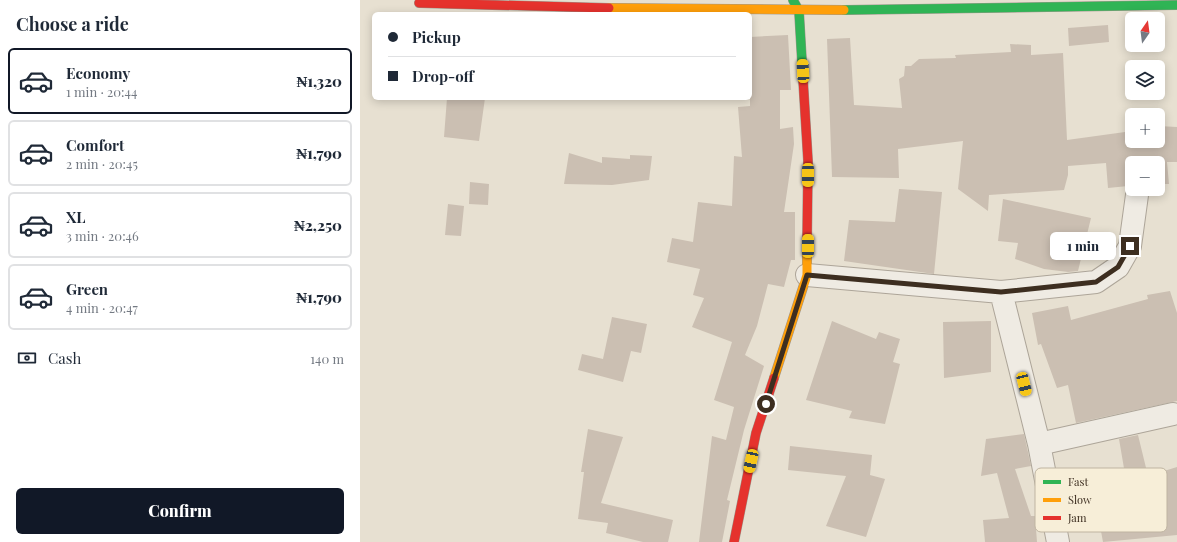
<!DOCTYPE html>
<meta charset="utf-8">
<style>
:root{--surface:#fff;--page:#f6f6f7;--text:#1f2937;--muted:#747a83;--line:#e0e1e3;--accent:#111827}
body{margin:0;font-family:"Playfair Display",serif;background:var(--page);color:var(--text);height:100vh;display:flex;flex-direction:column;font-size:15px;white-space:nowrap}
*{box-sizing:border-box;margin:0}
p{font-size:13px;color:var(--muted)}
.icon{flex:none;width:22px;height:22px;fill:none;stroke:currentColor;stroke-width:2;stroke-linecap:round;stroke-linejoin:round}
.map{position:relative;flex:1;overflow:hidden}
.panel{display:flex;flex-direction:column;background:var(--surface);width:360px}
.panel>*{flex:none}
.banner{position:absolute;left:12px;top:12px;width:380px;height:88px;border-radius:6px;box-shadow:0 2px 10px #0003;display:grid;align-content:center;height:88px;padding:0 16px;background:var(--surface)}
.needle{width:26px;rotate:14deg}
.fabs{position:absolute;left:765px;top:12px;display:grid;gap:8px}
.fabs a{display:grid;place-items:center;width:40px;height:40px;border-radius:6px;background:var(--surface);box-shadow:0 2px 10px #0003;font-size:20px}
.end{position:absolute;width:18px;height:18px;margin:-9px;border:5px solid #3d2e20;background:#fff;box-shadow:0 0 0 2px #fff}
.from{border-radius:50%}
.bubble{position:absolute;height:28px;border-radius:6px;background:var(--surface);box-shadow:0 2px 10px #0003;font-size:13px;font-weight:800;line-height:28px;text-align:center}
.car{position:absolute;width:12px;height:24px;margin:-12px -6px;border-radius:5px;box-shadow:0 0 3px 1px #0007;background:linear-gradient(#f5c518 24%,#345 0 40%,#f5c518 0 76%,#345 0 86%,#f5c518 0)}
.banner b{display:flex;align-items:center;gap:14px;height:38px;font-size:15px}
.banner b+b{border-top:1px solid var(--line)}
.banner i{width:10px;height:10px;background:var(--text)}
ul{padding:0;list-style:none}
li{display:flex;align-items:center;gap:12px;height:66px;margin:0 8px 6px;padding:0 8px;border:2px solid var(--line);border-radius:6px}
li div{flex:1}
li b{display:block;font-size:15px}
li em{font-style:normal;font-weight:800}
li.current{border-color:var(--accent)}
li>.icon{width:36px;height:36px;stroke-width:1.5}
h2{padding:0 16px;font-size:18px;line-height:48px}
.pay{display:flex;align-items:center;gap:10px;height:44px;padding:0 16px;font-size:15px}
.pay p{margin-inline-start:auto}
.cta{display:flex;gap:8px;margin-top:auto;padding:8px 16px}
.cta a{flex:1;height:46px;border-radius:6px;background:var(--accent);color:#fff;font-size:16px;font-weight:800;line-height:46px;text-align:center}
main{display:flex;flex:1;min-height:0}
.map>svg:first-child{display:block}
</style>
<main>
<section class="panel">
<h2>Choose a ride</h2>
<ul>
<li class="current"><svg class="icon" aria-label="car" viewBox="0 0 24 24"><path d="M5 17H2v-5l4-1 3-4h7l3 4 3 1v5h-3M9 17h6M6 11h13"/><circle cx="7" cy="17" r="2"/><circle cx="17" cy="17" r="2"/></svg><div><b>Economy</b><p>1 min · 20:44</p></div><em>₦1,320</em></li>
<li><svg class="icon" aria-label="car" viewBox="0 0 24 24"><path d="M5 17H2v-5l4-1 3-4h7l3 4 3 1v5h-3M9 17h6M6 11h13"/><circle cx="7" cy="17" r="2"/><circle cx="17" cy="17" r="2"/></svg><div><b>Comfort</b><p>2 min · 20:45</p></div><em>₦1,790</em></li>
<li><svg class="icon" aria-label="car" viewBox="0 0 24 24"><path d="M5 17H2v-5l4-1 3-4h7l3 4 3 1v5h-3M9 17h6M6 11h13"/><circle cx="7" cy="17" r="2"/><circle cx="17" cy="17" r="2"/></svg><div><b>XL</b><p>3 min · 20:46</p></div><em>₦2,250</em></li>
<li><svg class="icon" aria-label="car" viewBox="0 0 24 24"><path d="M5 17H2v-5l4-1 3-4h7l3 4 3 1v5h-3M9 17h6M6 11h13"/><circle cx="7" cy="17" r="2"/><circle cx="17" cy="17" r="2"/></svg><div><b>Green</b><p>4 min · 20:47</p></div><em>₦1,790</em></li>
</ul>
<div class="pay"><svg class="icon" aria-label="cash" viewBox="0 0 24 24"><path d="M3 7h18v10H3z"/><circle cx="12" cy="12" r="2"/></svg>Cash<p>140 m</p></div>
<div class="cta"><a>Confirm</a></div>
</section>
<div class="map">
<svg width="817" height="542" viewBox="0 0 817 542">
<rect width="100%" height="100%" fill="#e7e0d1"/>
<path fill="#cbbfb2" d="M748,25L749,42L709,46L708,28Z
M428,35L431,90H420V129L433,127L434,144L424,212H435V260H431L424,287L408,284L397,326L385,355L404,366L384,430L367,500L370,501L362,542H339L352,436L366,440L374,407L354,400L372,342L332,327L344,298L333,295L340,269L307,262L312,238L333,242L338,202L372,206L374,156L382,157L378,107L390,106V37Z
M490,38L494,105L542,108L539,79L544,76L545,66H551L559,59L596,58L595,55L651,52L650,44L671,45V55L703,53L707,140L765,132V141H798V126L817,127V162H807L809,184H798V163H772V184L768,186L748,188L746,163L708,166V175L704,190L629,195L628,211L598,189L603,141L538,149L539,178L472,177L467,39Z
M87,98H125L119,141L84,137Z
M209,153L242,163V157L270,159V155L292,156L289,180L252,185L204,184Z
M110,182L129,184L128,205L109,204Z
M539,189L582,192L574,274L484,261L489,220L535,222Z
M643,199L731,218L718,271L708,272L684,269L655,259L658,243L638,241Z
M88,204L104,206L101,236L85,235Z
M810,291L817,313V401L716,423L708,385L697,388L681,344L678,345L672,313L708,306L711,320L788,299L787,295Z
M252,317L287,324L281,353L271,351L263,382L218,370L222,354L243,359Z
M472,321L516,339L519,332L540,339L533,362L540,364L525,424L489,418L492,411L446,400Z
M631,321V372L584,378L583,322Z
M228,429L263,437L241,503L313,520L308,542H283L246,533L248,523L218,519L224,472H221Z
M664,434L671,466L655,469L671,516H675L677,542H625L623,520L649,518L637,473L621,476L626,439Z
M778,435L788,476L817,467V535L743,542L733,488L766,480L759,439Z
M430,446L512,455L510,475L525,479L506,537L466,526L486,476L428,470Z"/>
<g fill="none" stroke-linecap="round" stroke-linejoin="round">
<g stroke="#ada599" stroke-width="24">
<path id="street" d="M447,275L641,292L736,282L758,267L770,246L777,195
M641,292L679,444L698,542
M679,444L813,414"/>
</g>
<g stroke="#9c958a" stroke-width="10">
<path id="fast" d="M433,0L439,11L443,79
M484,10L817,5"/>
</g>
<g stroke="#9c958a" stroke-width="10">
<path id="slow" d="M249,8L484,10
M414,378L447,275V246"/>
</g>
<g stroke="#9c958a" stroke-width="10">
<path id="jam" d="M59,3L249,8
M443,79L448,161L447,246
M374,542L396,433L414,378"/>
</g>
<use href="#street" stroke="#efebe3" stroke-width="22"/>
<use href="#fast" stroke="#30b455" stroke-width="9"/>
<use href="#slow" stroke="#ff9f0a" stroke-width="9"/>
<use href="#jam" stroke="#e5322d" stroke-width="9"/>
</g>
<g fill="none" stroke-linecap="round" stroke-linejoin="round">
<path stroke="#3d2e20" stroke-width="5" d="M406,404L447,275L641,292L736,282L758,267L770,246"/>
</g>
<rect x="675" y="468" width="132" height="64" rx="6" fill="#f7eed8" stroke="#bfb4a1" stroke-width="1"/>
<rect x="683" y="480" width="18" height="4" fill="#30b455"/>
<rect x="683" y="498" width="18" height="4" fill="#ff9f0a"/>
<rect x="683" y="516" width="18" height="4" fill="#e5322d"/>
<g font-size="11" fill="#3d2e20">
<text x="708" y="486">Fast</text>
<text x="708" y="504">Slow</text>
<text x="708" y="522">Jam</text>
</g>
</svg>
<div class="fabs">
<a><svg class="needle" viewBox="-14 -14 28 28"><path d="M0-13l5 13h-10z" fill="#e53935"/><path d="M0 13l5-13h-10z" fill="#747a83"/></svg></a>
<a><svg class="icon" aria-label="layers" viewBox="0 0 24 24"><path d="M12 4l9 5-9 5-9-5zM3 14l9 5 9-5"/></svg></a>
<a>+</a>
<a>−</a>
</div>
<i class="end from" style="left:406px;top:404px"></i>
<i class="end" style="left:770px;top:246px"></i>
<div class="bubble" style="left:690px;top:232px;width:66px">1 min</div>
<i class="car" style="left:443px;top:71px;rotate:357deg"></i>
<i class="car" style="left:448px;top:175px;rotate:180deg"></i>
<i class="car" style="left:448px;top:246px;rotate:0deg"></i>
<i class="car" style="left:664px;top:384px;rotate:166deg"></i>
<i class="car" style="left:391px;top:461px;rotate:192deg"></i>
<div class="banner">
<b><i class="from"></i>Pickup</b>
<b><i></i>Drop-off</b>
</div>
</div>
</main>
